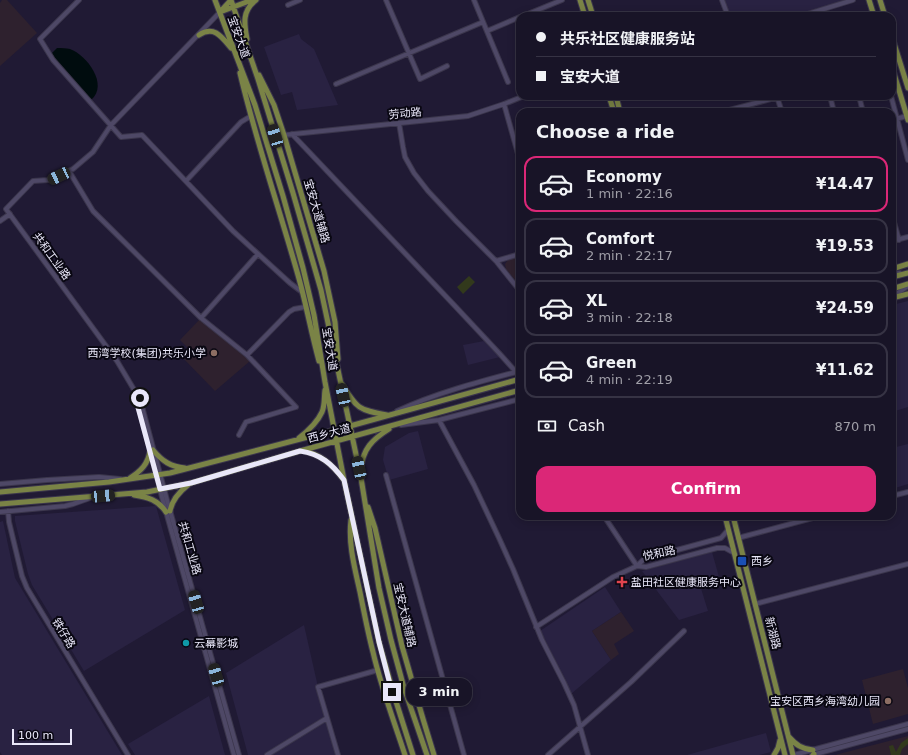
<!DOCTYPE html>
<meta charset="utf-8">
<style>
:root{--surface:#181427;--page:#252133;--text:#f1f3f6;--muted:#9f9ea7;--line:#363344;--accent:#db2777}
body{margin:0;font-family:"DejaVu Sans","Noto Sans SC",sans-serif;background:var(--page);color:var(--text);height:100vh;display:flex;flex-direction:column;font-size:15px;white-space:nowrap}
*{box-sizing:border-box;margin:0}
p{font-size:13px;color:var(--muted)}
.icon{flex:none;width:22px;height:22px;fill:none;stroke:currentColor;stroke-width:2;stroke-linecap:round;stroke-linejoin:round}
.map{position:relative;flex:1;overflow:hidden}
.drawer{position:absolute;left:516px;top:108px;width:380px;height:412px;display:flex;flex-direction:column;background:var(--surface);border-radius:12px;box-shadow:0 2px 10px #0003,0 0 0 1px var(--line)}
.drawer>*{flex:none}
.hud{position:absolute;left:516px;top:12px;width:380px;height:88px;border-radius:12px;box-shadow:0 2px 10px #0003,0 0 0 1px var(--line);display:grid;align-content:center;height:88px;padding:0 20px;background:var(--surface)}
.scale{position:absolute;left:12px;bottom:10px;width:60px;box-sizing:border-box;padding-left:4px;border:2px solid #e9e7f9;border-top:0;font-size:11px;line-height:14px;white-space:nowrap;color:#e9e7f9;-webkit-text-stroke:3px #090712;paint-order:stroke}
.end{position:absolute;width:18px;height:18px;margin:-9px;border:5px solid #e9e7f9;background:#111;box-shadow:0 0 0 2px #111}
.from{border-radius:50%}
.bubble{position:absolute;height:28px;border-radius:12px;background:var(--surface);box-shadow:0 2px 10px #0003,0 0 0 1px var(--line);font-size:13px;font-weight:600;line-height:28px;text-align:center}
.car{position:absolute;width:12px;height:24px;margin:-12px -6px;border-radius:5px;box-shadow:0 0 3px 1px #0007;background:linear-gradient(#222 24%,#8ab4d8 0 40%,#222 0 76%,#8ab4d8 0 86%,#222 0)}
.hud b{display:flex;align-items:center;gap:14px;height:38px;font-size:15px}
.hud b+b{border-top:1px solid var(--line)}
.hud i{width:10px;height:10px;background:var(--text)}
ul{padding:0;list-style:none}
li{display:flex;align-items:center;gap:12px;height:56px;margin:0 8px 6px;padding:0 12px;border:2px solid var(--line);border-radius:12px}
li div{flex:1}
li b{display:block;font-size:15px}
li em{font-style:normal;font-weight:600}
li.on{border-color:var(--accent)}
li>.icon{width:36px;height:36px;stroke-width:1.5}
h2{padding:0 20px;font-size:18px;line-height:48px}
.pay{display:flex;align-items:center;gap:10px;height:44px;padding:0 20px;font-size:15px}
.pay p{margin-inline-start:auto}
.button{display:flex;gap:8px;margin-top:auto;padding:8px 20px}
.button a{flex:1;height:46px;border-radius:12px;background:var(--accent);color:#fff;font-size:16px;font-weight:600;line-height:46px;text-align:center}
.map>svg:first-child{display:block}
</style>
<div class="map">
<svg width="908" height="755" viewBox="0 0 908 755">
<rect width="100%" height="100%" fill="#201a34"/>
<path fill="#292242" d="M722,0H853L801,16H728Z
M299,34L301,39L314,49L338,105L297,110L292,92L281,95L264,47Z
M908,301V407L892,412V305Z
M484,341L500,357L468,365L463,345Z
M418,431L428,469L389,480L383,460L385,447L409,433Z
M908,444V484L892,489V448Z
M156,506L185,610L84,671L32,585L28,574L15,521V516Z
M3,521L15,578L122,755H2L0,752V522Z
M712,552L719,577L699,582L708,611L679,620L642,571Z
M605,587L621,612L592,631L611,660L571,694L566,682L540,631Z
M304,625L318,687L338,755H248L226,673Z
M209,696L225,755H135L128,744Z
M766,733L771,752L759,755H687Z"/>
<path fill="#2e212e" d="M2,0H7L37,33L0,66V3Z
M520,257V286L506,269L505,264L508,260Z
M200,319L250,361L215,391L182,357L190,350L180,340Z
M621,612L634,631L614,644L619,654L611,660L592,631Z
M903,669L908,688V714L873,724L862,680Z
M908,736V755H835Z"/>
<path fill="#32391c" d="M469,276L475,282L463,294L457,287Z
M908,738V744L902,749L900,755H891L889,746L893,745L896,752L901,743Z"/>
<path fill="#000c0e" d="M57,48C62,48 66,48 70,49C87,55 109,85 91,100L54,58L52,53Z"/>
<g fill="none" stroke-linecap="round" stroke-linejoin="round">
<g stroke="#3b364c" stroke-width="6">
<path id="minor" d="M79,0L40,39L53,60L121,137L142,135L233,231L290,283L302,292
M386,0L420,79L447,66
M474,0L508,82
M722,0L728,16
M288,5L300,0
M220,12L111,125L93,152L73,169L48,180L33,181L6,209L117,361L136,393L140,399L167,500L239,755
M523,16L562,0
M801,16L853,0
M487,31L520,17
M336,84L483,22
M776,96L777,97L782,112
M830,96L834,112
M859,96L863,112
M891,96L908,160
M504,104L520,161
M722,112L782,96
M892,120L907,116
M399,123L403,147L405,157L414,173L428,191L456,221L496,261L520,291
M292,134L455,306L499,353L516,372
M284,135L468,116L504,104L524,96
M69,171L93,211L201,318L247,355L296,407L246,422L239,435
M186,181L241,122L251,116
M892,215L899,240
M0,221L10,214
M892,241L908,237
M496,261L520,254
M892,274L900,273
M892,297L908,286
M201,318L258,254
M247,355L289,312L294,309L305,307
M136,394L137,400L163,501L234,755
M397,411C436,393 478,382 520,371
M439,420L474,485L499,538L513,569L542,640L564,683L574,705L588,755
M401,425L439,420L520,399
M386,475L464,755
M0,484L47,480L99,477L120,479
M892,496L908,492
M8,511L9,522L22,576L27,588L128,755
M0,512L65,506L73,504L90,498
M604,516L637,566
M738,538L820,516
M637,566L646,567L717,548H725L734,553
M755,604L908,564
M536,627L613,577L637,566L644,559L721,538L728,530
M267,755L327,718
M338,755L318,687L378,670
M548,755L631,682L684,631
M794,755L908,724
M812,755L908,729"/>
</g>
<g stroke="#3b364c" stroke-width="7">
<path id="major" d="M215,0L255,105L283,196L303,268L314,315L325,382L344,480L379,642L393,692L413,755
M231,0L258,79L293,193L321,290L361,478L379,588L391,640L404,688L427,755
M580,0L585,16
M588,0L593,16
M869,0L874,16
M880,0L885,16
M220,12L252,0
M220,12L231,0
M199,35C214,25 222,37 231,48
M892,37L908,88
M247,39C244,23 242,11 256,0
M892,67L908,120
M240,73C256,141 279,208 298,275C306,303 311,332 319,361
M259,75L274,105L284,135L324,271L335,322L338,359
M609,96L614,112
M616,96L620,112
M892,269L908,264
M892,277L908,273
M892,289L908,284
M892,298L908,294
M342,384C357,409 359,410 387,415
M299,438C308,431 317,423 322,412C325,405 324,397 325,390
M153,450C162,461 171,467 185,468
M303,451C321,454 333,465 343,479
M361,470C362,449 373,439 389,429
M130,478C141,471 148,464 150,451
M0,492L109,482L170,473L350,426L520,379
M134,495C148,497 158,500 166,512
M0,504L147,492L191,483L300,451L520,390
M368,507L375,528L402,646L423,719L434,755
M170,511C172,500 179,492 188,485
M725,516L785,755
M733,516L793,755
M351,520C348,544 355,569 360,592C364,612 368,633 373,652C381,687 394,721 405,755
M789,737C796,745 802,749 813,750
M774,755L778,748L780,740
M813,755L814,754"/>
</g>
<use href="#minor" stroke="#4e4866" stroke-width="4"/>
<use href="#major" stroke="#7a8346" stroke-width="5"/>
</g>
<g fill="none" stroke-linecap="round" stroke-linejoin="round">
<path stroke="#e9e7f9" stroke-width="5" d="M140,398L136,393V400L160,489L191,483L300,451C321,454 332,464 344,480L379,642L392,692"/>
</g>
<g fill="#8d6e63" stroke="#090712" stroke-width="1.5">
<circle cx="214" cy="353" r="4"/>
<circle cx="888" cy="701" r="4"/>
</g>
<rect fill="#1a4fb4" stroke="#090712" stroke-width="1.5" x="737" y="556" width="10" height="10" rx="2"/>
<path fill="#e0444e" stroke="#090712" stroke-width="1.5" d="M620 576h4v4h4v4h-4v4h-4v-4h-4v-4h4z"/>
<circle fill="#0f9aa8" stroke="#090712" stroke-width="1.5" cx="186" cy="643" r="4"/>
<g text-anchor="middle" stroke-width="4" stroke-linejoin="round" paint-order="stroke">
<g font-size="11" fill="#e9e7f9" stroke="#090712">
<text transform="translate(239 37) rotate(70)" y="4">宝安大道</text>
<text transform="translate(405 113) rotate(-6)" y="4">劳动路</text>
<text transform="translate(317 211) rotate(74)" y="4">宝安大道辅路</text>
<text transform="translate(52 256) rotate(54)" y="4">共和工业路</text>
<text transform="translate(330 349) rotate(81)" y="4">宝安大道</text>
<text transform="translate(329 433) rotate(-15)" y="4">西乡大道</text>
<text transform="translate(190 548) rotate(74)" y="4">共和工业路</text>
<text transform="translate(659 553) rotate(-12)" y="4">悦和路</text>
<text transform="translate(405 615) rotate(77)" y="4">宝安大道辅路</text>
<text transform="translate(64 633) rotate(59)" y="4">铁仔路</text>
<text transform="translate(773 633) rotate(76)" y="4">新湖路</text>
</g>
<g font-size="11" fill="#e9e7f9" stroke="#090712" text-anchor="start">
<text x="206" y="357" text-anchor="end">西湾学校(集团)共乐小学</text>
<text x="751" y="565">西乡</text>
<text x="631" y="586">盐田社区健康服务中心</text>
<text x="194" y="647">云幕影城</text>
<text x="880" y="705" text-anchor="end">宝安区西乡海湾幼儿园</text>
</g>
</g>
</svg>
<div class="scale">100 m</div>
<i class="end from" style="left:140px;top:398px"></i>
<i class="end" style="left:392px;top:692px"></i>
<div class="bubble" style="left:406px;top:678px;width:66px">3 min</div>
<i class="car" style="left:275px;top:136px;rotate:343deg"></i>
<i class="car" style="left:59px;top:176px;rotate:245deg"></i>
<i class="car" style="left:343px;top:395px;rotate:348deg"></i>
<i class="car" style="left:359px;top:468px;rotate:348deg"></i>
<i class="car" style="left:103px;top:496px;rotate:85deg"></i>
<i class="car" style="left:196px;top:602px;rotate:344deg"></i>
<i class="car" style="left:216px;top:675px;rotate:344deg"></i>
<div class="hud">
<b><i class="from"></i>共乐社区健康服务站</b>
<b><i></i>宝安大道</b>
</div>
<section class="drawer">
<h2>Choose a ride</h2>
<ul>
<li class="on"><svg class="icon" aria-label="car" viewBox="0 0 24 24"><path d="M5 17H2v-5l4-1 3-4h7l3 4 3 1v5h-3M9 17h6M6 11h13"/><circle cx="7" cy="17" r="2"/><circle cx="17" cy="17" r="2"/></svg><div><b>Economy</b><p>1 min · 22:16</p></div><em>¥14.47</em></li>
<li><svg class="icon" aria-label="car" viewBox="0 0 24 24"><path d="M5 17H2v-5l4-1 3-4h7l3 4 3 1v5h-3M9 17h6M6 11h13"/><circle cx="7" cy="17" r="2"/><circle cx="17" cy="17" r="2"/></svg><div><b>Comfort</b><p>2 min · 22:17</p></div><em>¥19.53</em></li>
<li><svg class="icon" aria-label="car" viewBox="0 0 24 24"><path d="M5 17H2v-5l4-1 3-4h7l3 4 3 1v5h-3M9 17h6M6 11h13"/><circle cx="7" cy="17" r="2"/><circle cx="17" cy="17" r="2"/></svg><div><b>XL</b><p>3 min · 22:18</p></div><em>¥24.59</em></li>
<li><svg class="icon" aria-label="car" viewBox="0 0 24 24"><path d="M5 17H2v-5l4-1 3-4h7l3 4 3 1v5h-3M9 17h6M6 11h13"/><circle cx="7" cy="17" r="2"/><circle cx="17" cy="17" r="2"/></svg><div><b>Green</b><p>4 min · 22:19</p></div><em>¥11.62</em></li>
</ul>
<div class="pay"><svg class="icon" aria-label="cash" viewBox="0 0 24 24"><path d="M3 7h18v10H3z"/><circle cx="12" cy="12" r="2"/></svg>Cash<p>870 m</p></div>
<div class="button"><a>Confirm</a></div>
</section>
</div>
